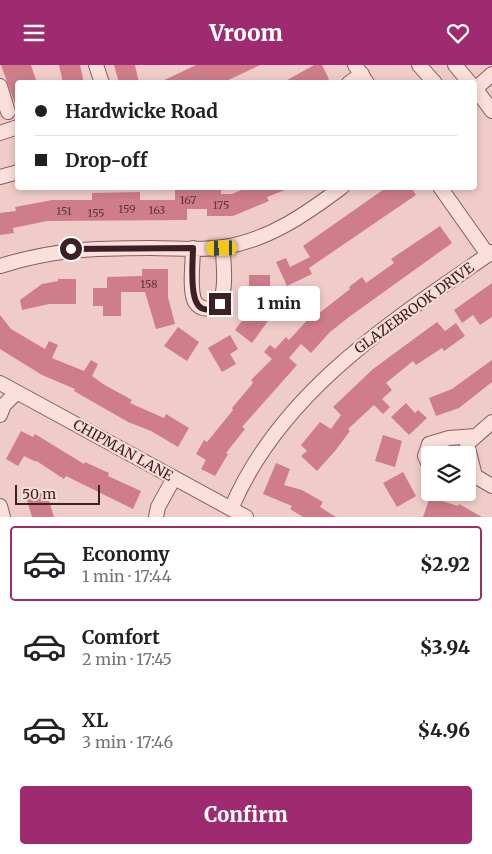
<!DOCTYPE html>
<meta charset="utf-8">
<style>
:root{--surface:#fff;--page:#f6f6f6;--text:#202124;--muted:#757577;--line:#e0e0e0;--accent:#9e2a6f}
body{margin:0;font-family:Merriweather,serif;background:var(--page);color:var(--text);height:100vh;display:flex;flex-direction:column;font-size:19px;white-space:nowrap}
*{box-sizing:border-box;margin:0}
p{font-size:16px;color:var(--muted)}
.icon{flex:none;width:28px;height:28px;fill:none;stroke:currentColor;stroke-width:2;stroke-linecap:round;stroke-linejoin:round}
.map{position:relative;height:452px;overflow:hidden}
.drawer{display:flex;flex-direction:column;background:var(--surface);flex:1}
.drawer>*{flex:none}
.hud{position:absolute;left:15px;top:15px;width:462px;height:110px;border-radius:5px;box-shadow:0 2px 8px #0003;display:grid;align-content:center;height:110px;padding:0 20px;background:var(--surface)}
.fabs{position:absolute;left:421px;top:381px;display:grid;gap:10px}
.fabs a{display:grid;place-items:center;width:55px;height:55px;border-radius:5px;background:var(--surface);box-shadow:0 2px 8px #0003;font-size:25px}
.scale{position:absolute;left:15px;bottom:12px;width:85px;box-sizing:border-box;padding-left:5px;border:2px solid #3d2023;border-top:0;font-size:14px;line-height:18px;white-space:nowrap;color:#3d2023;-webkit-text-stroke:4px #f7dcd8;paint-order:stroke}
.end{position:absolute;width:22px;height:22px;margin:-11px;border:6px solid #3d2023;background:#fff;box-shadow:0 0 0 2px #fff}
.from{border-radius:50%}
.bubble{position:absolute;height:35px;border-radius:5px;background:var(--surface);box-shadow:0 2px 8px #0003;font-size:16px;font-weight:800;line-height:35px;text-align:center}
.car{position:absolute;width:15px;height:30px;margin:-15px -8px;border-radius:6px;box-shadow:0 0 4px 1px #0007;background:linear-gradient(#f5c518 24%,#345 0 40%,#f5c518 0 76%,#345 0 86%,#f5c518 0)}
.hud b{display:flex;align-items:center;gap:18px;height:48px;font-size:19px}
.hud b+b{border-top:1px solid var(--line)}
.hud i{width:12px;height:12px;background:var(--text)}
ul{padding:9px 0 0;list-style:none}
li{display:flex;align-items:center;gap:15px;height:75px;margin:0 10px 8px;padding:0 10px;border:2px solid transparent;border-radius:5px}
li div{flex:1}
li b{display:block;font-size:19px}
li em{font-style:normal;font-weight:800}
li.on{border-color:var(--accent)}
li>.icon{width:45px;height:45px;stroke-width:1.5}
.action{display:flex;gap:10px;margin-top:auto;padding:10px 20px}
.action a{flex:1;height:58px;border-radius:5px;background:var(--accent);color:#fff;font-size:20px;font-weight:800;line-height:58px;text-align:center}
header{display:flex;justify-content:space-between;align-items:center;height:65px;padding:0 20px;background:var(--accent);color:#fff;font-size:22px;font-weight:800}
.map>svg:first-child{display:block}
</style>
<header><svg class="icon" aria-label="menu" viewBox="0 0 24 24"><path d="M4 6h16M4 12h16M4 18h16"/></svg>Vroom<svg class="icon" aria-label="heart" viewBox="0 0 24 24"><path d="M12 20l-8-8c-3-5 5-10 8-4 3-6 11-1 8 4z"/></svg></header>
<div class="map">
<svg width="492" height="452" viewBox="0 0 492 452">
<rect width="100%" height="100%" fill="#f0ccc8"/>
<path fill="#cf7d8a" d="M1,0H31L37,18H18V39H15Z
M59,0H80L84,18H63Z
M114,0H135L139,18H119Z
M196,0H260L222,18H158Z
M314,0H322L329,14L323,18H282Z
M248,122L290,123L267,132L269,136L233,151H207V144H187V155L47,156L13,163L14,168L0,170V148L16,146L15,142L52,135H92V128L140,127V135H175V125L221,123V129H232Z
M387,122H411L416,130L309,203L312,209L287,221L276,197L286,193L290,202L310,192L303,181Z
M440,161L452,178L349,252L330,267L311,288L301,279L289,293L297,300L242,362L245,364L226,388L228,389L215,411L201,404L206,395L196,389L204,375L207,377L233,345L232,343L253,318L251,315L272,294L264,287L270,280L275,284L286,272L289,275L311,251L313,253L350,224L349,222L362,212L366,218L394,198L391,194Z
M142,204H168V232L175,259L156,264L145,227H121V251H103V241H93V223H107V212L142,211Z
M249,210H270V237H249Z
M58,214H76V239H49L22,245L20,235L42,219L58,216Z
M492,218V252L480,260L473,250L462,258L454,245Z
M251,244L268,256L252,278L235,265Z
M0,250L11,264L45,284L49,276L58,280L52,293L84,306L91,295L98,299L92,311L103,319L132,335L130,338L164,353L166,349L189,363L178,382L151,366L128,357L74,326L75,324L42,310L0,284Z
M437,257L445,266L456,258L465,271L444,286L442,283L416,300L413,296L386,318L392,325L382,334L390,342L383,349L374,340L348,364L350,366L335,386L317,406L301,391L307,386L301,380L320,357L331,364L341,350L333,342L373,304Z
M178,262L199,277L187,296L164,281Z
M230,270L238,284L230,289L236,299L222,307L208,283Z
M492,295V317L459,343L436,351L429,333L452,324Z
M406,338L415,348L418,345L427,353L409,370L391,352Z
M21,366L33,372L35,369L84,399L85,397L109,408L108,411L141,426L133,444L66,411L64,414L35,395L36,397L24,391L18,401L6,394Z
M383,370L402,376L395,402L375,396Z
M276,398L290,404L284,420L302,425L323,437L320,442L336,452H303L290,444L292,441L263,429Z
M403,407L416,431L397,442L383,418Z
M46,426L54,452H32L26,432Z
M430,432L458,441L459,439L482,452H423Z"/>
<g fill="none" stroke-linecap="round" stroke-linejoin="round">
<g stroke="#8d5c5e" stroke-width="16">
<path id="minor" d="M96,0L102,18
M355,0L367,18
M419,0L435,18
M455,0L470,18
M349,18L362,9
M0,21L8,47
M475,23L492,46
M475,24L492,9
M0,68L18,62
M0,112L18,107
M440,122L488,190
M193,183C193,196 189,226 195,237C201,246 216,246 220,236C227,222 223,198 223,183
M0,201C55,184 94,183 151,183C175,183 201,186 224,182C269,175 306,149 342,122
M0,318L246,452
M0,350L4,340L16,328
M492,357L467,379L475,411L492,421
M430,402L425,391L429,379L449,373L476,371
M0,441L3,452
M231,444C280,327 392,256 492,187
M156,452L158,442L174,413"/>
</g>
<use href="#minor" stroke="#fadfdc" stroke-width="14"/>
</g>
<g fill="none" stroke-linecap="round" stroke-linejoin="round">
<path stroke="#3d2023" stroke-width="6" d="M71,184L193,183C193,201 185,263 220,239"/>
</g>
<g text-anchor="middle" stroke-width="4.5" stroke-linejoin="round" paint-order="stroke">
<g font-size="11" fill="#62373d">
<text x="188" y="139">167</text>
<text x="221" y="144">175</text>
<text x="127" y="148">159</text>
<text x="157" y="149">163</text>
<text x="64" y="150">151</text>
<text x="96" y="152">155</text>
<text x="149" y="223">158</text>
</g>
<g font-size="14" fill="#3d2023" stroke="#f7dcd8">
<text transform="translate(414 243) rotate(-36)" y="5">GLAZEBROOK DRIVE</text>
<text transform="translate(123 385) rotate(29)" y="5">CHIPMAN LANE</text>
</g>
</g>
</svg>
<div class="fabs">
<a><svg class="icon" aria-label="layers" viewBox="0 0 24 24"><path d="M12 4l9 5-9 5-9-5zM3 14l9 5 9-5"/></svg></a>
</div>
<div class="scale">50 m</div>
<i class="end from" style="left:71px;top:184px"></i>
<i class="end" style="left:220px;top:239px"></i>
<div class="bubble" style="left:238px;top:221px;width:82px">1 min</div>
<i class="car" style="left:222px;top:183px;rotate:269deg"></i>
<div class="hud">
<b><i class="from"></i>Hardwicke Road</b>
<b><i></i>Drop-off</b>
</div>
</div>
<section class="drawer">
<ul>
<li class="on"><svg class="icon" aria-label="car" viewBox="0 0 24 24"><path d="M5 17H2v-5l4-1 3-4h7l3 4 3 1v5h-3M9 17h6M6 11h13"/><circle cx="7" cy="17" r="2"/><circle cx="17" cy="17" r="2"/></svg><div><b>Economy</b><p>1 min · 17:44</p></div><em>$2.92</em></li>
<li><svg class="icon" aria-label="car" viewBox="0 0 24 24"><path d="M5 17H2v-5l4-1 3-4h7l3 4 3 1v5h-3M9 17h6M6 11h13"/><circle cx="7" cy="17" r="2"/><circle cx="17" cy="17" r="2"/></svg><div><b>Comfort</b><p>2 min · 17:45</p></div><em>$3.94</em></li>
<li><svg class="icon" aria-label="car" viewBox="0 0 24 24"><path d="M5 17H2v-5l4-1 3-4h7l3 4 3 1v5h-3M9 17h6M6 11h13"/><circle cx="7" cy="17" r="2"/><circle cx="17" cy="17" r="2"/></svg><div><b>XL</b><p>3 min · 17:46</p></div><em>$4.96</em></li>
</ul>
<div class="action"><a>Confirm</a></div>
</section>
